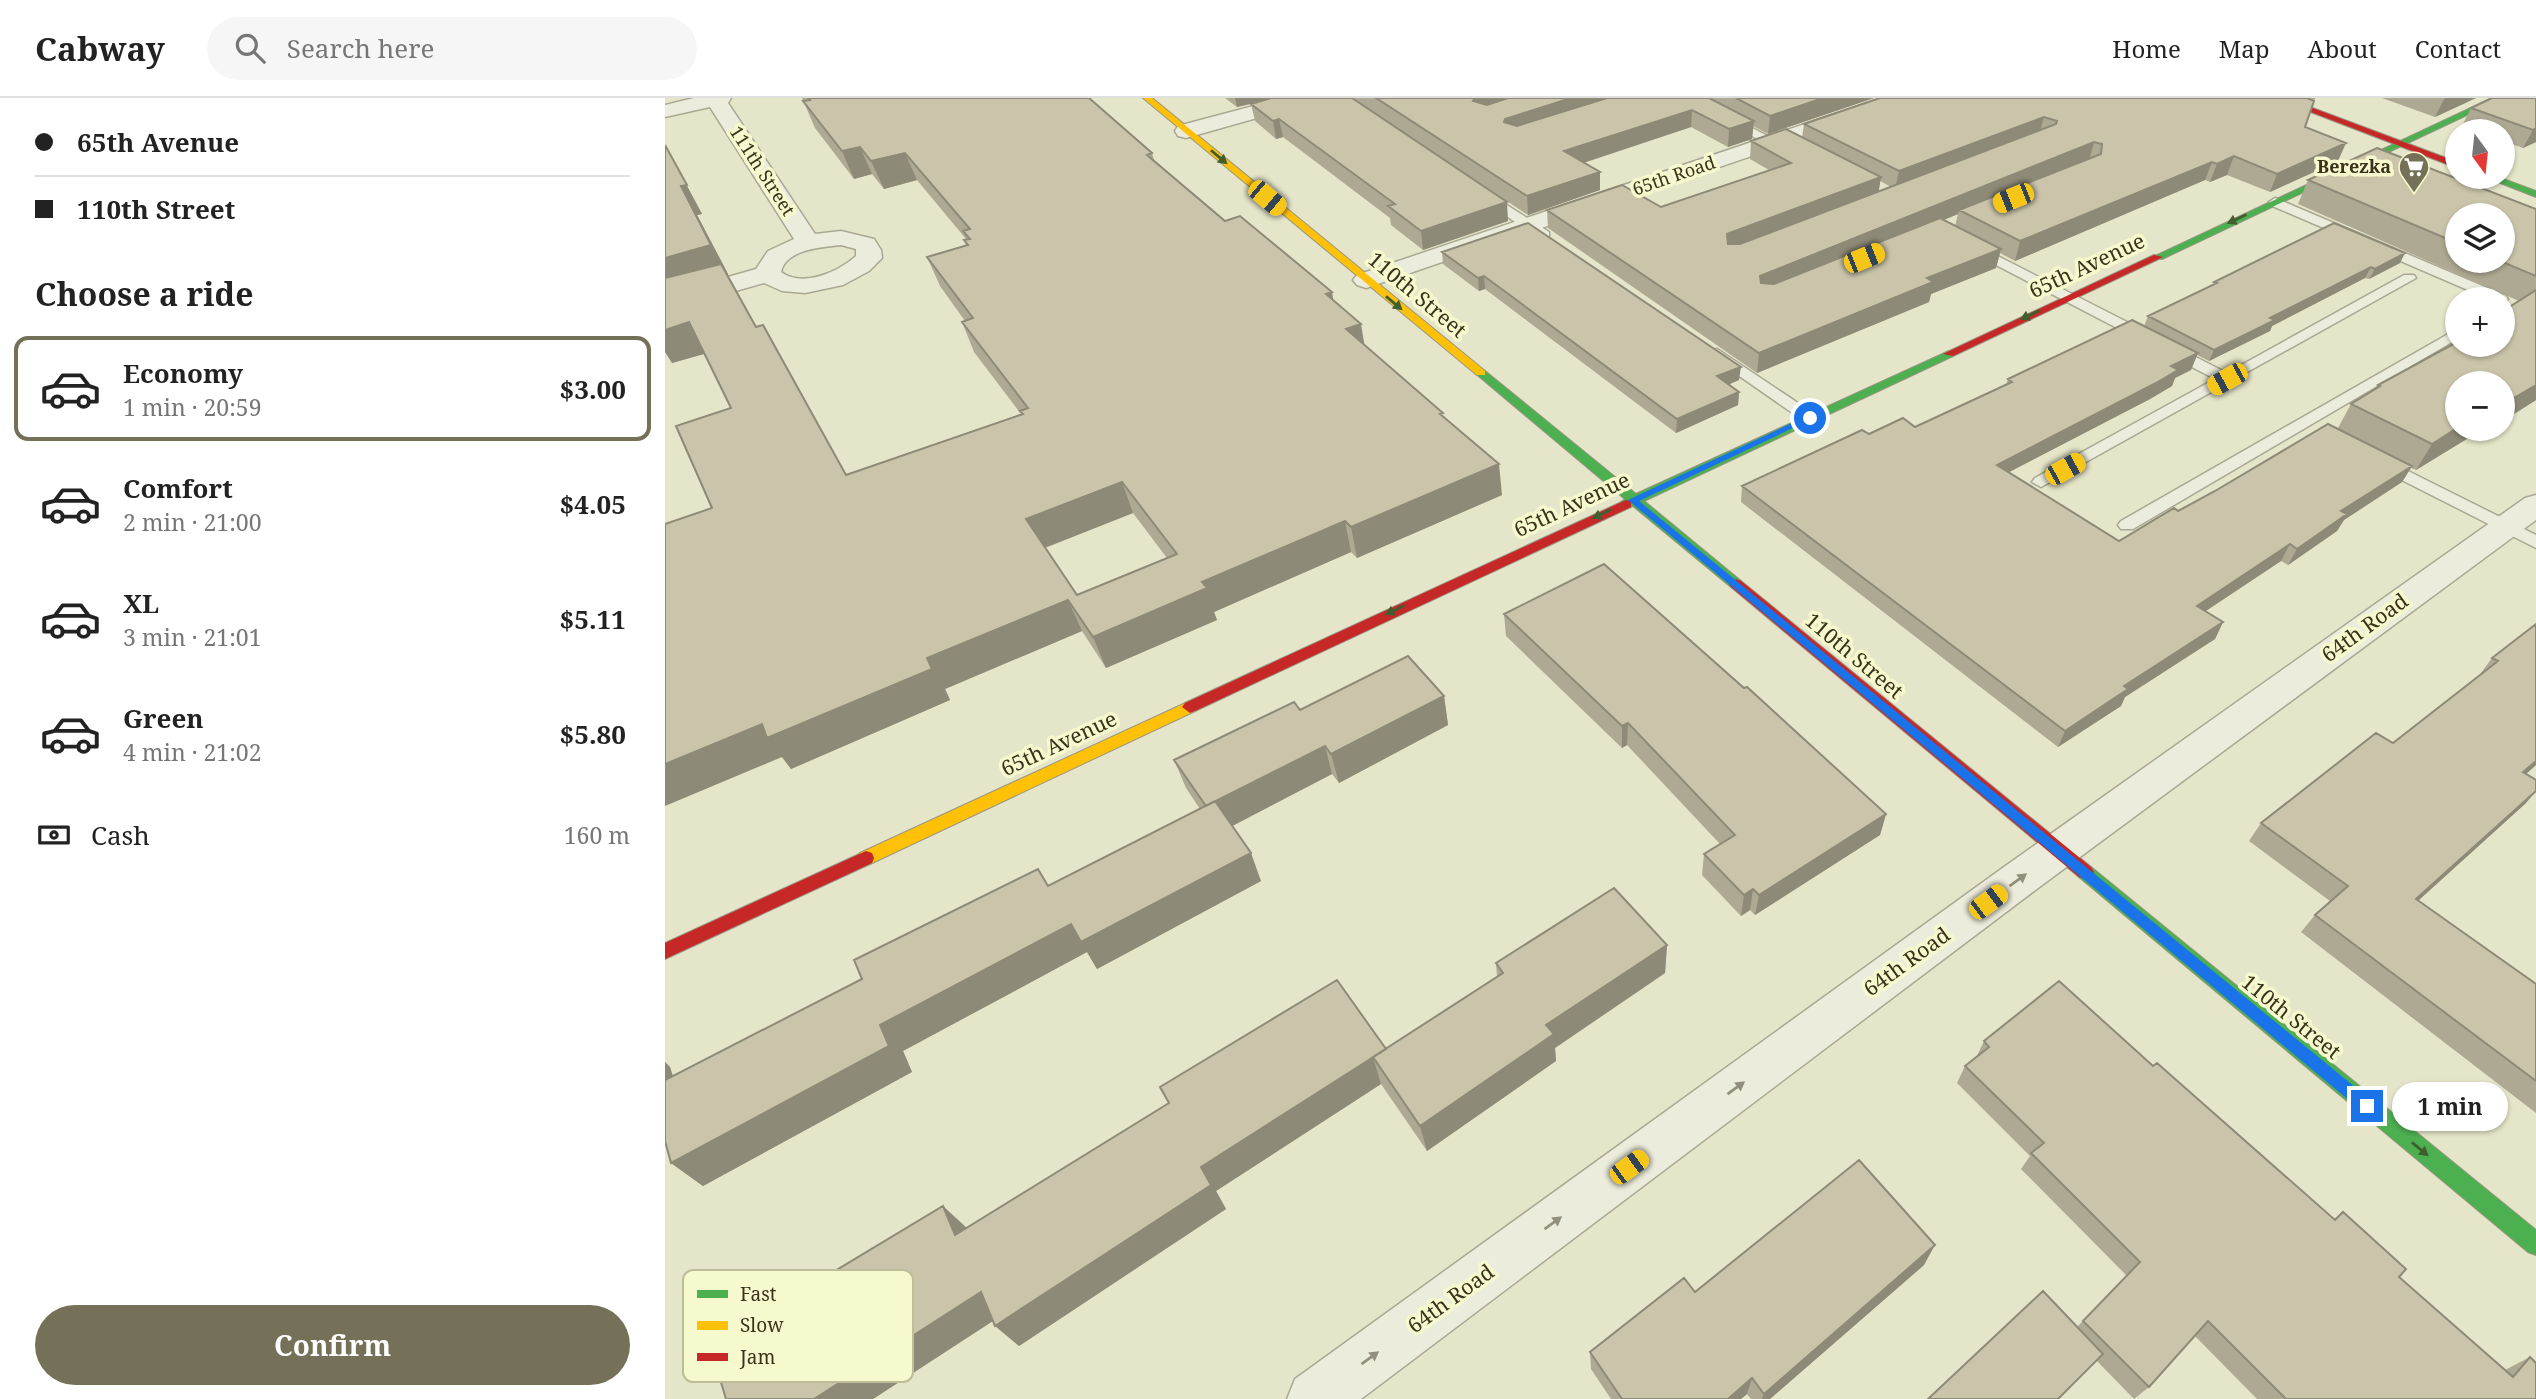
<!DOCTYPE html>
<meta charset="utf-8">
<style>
:root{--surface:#fff;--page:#f6f6f6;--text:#222;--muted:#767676;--line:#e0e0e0;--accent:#757158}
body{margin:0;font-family:"Noto Serif",serif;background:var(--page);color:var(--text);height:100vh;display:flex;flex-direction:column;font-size:26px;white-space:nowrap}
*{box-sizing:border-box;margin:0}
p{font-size:23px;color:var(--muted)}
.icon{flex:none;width:38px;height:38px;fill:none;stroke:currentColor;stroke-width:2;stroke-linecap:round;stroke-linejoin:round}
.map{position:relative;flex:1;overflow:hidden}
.details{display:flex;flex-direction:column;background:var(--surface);width:665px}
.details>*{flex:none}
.banner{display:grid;align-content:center;height:154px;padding:0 35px;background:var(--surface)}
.needle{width:46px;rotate:165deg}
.fabs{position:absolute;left:1780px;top:21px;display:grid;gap:14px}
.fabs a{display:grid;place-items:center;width:70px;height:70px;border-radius:50%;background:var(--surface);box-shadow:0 2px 5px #0004;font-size:35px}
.end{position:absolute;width:32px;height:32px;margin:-16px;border:9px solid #1a73e8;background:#fff;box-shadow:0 0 0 4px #fff}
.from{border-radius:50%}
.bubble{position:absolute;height:49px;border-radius:24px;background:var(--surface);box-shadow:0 2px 5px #0004;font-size:23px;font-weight:700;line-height:49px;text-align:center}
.car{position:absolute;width:21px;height:42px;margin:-21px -10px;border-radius:9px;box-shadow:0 0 5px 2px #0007;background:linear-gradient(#f5c518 24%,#345 0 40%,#f5c518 0 76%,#345 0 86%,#f5c518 0)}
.banner b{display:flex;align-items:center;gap:24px;height:66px;font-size:26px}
.banner b+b{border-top:2px solid var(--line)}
.banner i{width:18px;height:18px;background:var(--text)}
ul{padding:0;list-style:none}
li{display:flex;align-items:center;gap:21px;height:105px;margin:0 14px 10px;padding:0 21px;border:4px solid transparent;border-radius:14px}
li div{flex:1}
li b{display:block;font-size:26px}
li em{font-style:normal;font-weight:700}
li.selected{border-color:var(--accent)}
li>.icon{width:63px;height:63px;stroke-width:1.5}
h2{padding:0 35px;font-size:32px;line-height:84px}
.pay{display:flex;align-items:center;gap:18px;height:77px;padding:0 35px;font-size:26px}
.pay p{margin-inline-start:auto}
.action{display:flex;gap:14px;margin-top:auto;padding:14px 35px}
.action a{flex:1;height:80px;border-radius:42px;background:var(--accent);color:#fff;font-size:28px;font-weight:700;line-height:80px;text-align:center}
header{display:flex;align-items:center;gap:42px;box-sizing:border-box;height:98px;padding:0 35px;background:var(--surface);border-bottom:2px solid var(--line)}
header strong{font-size:33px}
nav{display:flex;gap:38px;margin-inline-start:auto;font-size:24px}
.search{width:490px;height:63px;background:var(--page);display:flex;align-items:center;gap:18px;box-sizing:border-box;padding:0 24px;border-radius:38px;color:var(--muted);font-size:26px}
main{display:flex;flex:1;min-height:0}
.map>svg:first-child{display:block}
</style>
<header>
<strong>Cabway</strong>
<div class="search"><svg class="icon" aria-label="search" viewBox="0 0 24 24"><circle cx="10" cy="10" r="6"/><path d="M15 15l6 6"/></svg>Search here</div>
<nav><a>Home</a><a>Map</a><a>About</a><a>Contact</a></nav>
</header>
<main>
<section class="details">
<div class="banner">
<b><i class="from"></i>65th Avenue</b>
<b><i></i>110th Street</b>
</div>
<h2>Choose a ride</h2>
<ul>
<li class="selected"><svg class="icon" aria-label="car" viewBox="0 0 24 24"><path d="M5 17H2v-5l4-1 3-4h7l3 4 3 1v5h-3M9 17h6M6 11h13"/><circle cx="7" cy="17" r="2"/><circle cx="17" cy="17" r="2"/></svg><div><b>Economy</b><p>1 min · 20:59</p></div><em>$3.00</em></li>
<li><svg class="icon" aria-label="car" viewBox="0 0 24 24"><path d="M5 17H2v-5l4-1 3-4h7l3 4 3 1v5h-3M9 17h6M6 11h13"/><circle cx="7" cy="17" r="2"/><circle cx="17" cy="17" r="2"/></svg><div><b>Comfort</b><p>2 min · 21:00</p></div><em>$4.05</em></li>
<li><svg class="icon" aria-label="car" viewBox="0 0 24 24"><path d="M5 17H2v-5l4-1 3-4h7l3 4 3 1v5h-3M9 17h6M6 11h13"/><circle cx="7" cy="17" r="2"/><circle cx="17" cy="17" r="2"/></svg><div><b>XL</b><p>3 min · 21:01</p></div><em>$5.11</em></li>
<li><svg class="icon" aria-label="car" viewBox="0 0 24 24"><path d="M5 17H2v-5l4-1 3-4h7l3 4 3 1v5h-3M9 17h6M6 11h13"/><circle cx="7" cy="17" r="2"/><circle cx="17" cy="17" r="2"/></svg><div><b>Green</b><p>4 min · 21:02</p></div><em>$5.80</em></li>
</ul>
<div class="pay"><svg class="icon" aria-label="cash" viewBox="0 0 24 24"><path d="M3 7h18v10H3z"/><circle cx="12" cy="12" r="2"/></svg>Cash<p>160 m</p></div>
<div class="action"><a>Confirm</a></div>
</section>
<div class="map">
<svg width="1871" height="1301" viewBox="0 0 1871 1301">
<rect width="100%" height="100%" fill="#e5e5c9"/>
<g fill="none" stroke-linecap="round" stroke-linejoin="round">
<g stroke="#aaa893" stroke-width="3">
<path id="lane" d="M1015,0H1030L1114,44L1104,47Z
M818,92L884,134V140H874L813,99L812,96Z
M1610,100L1841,198L1843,201L1838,205V201H1824L1605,107L1604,104Z
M1309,146L1562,275L1739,177H1749L1751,180L1376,389L1367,384L1370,380L1550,281L1304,153L1302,150Z
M1792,231V241L1468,431H1456L1453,427L1456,423Z
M1052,251L1151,317L1153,320L1151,323H1139L1047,259L1044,256L1047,253Z
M1717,360L1871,437V450L1711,369L1709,365Z"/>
</g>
<g stroke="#aaa893" stroke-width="3">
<path id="street" d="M29,0H66L63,5L150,136L176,133L209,141L216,152L217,160L204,173L178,187L140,195L117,193L99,185L0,213V197L91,171L103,153L129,141L45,9L0,19V7ZM176,147L191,151V158C173,174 138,190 116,174C121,151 157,149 176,147Z
M618,0H652L649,4L521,40L513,38L510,33L513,28Z
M1217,0H1247L1244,4L710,187L701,190L692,187L688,182L692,177Z
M1871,397V422L1369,793L696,1301H622L630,1281L1339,769L1860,400Z"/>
</g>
<g stroke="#999783" stroke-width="2">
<path id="fast" d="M1827,0H1838L1497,161L1488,159Z
M1820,79H1833L1871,93V99Z
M1284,253L1290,256L1288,258L979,403L1076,483L1078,486L1071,491L1066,489L968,408L956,409L954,406L960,401L810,275L812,273H820L971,396Z
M1420,767L1426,769L1871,1132V1157L1863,1154L1414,779L1411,774L1414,769Z"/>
</g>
<g stroke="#999783" stroke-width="2">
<path id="slow" d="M478,0H487L820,273V277H812Z
M525,603L533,609L530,613L207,765L201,767L195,765L193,760L195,755Z"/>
</g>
<g stroke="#999783" stroke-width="2">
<path id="jam" d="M1609,0H1621L1792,64V70Z
M1489,157L1498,159L1288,258L1278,256Z
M961,402L966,403V409L530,613L525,615L517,609L520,605Z
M1071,481L1076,483L1426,769L1429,774L1426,779L1420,781L1414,779L1066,489L1064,486Z
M201,753L207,755L209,760L207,765L0,861V845Z"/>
</g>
<use href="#lane" fill="#ececdc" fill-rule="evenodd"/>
<use href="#street" fill="#ececdc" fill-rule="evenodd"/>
<use href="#fast" fill="#4caf50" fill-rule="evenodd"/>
<use href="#slow" fill="#ffc107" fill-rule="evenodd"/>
<use href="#jam" fill="#c62828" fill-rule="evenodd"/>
</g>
<path fill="#aea992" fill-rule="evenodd" d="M137,0H424L487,55L489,62L560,123L668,202L700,247L778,319L837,397L692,460L686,454L549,514L552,522L441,570L417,533L280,591L285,602L126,671L117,659L47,410L66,310L40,255L7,265L0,47L37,116L32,117L63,176L62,177L91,229L181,377L356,316L309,254L297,224L300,223L275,188L262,159L301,148L299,142L301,141L252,82L219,91L207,76L189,81L150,30ZM468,415L502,460L412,497L380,450Z
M560,0H687L843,123L758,152L726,127L725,120L618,39L611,41L590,23L586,6L572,9Z
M687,0H1209L1103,36L1088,28L1087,41L1063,49L1026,29L919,65L935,92L863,117Z
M1215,0H1650L1640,29L1673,63L1605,94L1562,77L1545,84L1540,82L1350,163L1335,155L1331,170L1266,196L1264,204L1092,275L883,130L882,112L996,109L1104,72L1085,61L1086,43L1137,40L1139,26ZM1215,83L1226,89L1213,94ZM1293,116L1290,128L1279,122Z
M1717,0H1811L1770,19Z
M1871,0V44L1858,50L1838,43V33H1811L1797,28L1806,10Z
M1643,82L1871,111V302L1838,323V285L1792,331H1818L1751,372L1746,370L1737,384L1679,422L1672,433L1623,467L1616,463L1541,513L1558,524L1550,541L1460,599L1456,608L1393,649L1076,404L1077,388L1204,336L1250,329L1341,287L1343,281L1479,228L1483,218L1547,188L1549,184L1735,165L1704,181L1700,180L1607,228L1605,233L1544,263L1532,257L1526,272L1510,280L1507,288L1485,301L1344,374L1454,443L1673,330L1686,306L1711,291L1713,287L1838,247L1854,203L1633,106ZM1792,117L1838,163H1792Z
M777,154L1074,282L1064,286L1074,294L1073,307L1011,335L820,191L814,193L778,166Z
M839,516L1221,716L1215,737L1090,817L1085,812L1076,818L1037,777L1039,756L1055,746L962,647L957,650L841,538Z
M1851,541L1871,667L1861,676V705L1753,803L1871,886V1015L1636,834L1650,817L1665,803L1584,743L1596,725L1728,645L1813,579L1827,560Z
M779,598L783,627L674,685L667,676L567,728L596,783L432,871L422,854L238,953L247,974L38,1088L6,1065L0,1046V964L5,969L8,978L535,711L521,690L509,662L635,612Z
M1002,847L1000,875L890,950L891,963L762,1053L716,986L551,1093L561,1111L354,1248L328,1223L208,1301H61L302,1129L721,951L832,878L831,865Z
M1319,943L1488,968L1669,1121L1678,1114L1734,1179L1840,1272L1865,1259L1871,1301H1592L1530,1238L1484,1289L1469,1301L1432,1263L1412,1229L1462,1178L1356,1071L1365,1058L1292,985L1300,968L1311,960Z
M1259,1167L1105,1301H1086L1082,1296L1076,1301H946L926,1271L925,1254L1030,1194Z"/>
<path fill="#8d8a77" d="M570,0H608L572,9Z
M810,0H865L811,18L808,3Z
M906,0H962L840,42L839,24L840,21Z
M1158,0H1209L1103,36L1105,18Z
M1781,0H1811L1770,19L1779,1Z
M1027,12L1026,29L899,71V53Z
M1379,19L1374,37L1230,91L1234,73Z
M614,21L618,39L611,41L608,23Z
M1089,23L1087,41L1063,49L1064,31Z
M1871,30V44L1858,50L1868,32Z
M1429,44L1424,63L1294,112L1293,116L1093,198L1095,178Z
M1681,45L1673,63L1605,94L1612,76Z
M0,47L37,116L32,117L63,176L0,194V160L16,88Z
M195,49L207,76L189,81L177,53Z
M240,55L252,82L219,91L206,63Z
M1569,58L1562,77L1545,84L1552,66Z
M1547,64L1540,82L1350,163L1355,143Z
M935,74V92L863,117L862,98Z
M1216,79L1213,98L1061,156L1062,136Z
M842,104L843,123L758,152L756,133Z
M1336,151L1331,170L1266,196L1264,204L1092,275L1094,255L1262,180Z
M1740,155L1735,165L1704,181L1710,171Z
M1706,169L1700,180L1607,228L1605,233L1544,263L1549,252L1605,220Z
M819,178L820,191L814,193L813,180Z
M667,194L672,224L661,196Z
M24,224L43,255L7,265L0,254V232Z
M696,226L701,256L681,231Z
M1533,255L1526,272L1510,280L1507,288L1485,301L1327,383L1332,367L1506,268Z
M1076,269L1074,282L1051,292L1052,278Z
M1871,287V302L1838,323V312L1842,304Z
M1074,294L1073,307L1011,335L1012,321Z
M1792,331H1818L1751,372L1767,346Z
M834,366L837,397L692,460L686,429Z
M1747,368L1737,384L1679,422L1672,433L1623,467L1632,451L1676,413Z
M457,384L468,415L374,452L361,421Z
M680,423L686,454L549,514L552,522L441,570L428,539L537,484Z
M1625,446L1616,463L1524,524L1532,508Z
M403,502L417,533L280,591L285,602L126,671L117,659L0,708V666Z
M1558,524L1550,541L1460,599L1456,608L1393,649L1400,633L1459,588Z
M779,598L783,627L674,685L666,656Z
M963,625L962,647L957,650V628Z
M660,648L667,676L552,736L541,708Z
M1871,663V667L1842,693L1858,674Z
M1871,693L1861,705L1735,819L1751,801Z
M1221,716L1215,737L1090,817L1094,797Z
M586,755L596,783L432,871L422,854L238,953L247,974L38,1088L6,1065L215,927L406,826Z
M1088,791L1085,812L1076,818L1079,797Z
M1002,847L1000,875L890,950L891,963L762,1053L755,1028L881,927Z
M708,959L716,986L551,1093L561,1111L354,1248L330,1228L536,1069Z
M0,964L5,969L18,1014L0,1000Z
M278,1108L303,1131L290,1137Z
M1270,1147L1259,1167L1105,1301H1097L1099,1296Z
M316,1194L340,1215L208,1301H149Z
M1087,1280L1082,1296L1076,1301H1063Z"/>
<path fill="#cac5aa" stroke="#8d8a77" stroke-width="2" fill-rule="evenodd" d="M143,0H424L487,55L482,57L560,123L575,118L667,194L661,196L696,226L681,231L778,315L775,316L834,366L686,429L680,423L537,484L542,490L428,539L403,502L262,560L267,571L102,640L97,626L0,666V426L47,410L11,328L66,310L24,224L0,232V180L56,166L91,229L98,227L181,377L358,316L355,313L363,310L297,224L308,220L262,159L303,147L299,142L305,141L298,133L305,131L240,55L206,63L195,49L177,53L138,3L145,2ZM457,384L512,456L412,497L361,421Z
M606,0H687L842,104L756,133L723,108L730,106L614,21L608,23L586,6Z
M711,0H810L808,3L822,7L843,0H906L840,21L839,24L852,28L942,0H1044L1089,23L1064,31L1027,12L899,53L935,74L862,98Z
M1071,0H1158L1105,18Z
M1215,0H1642L1649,3L1640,29L1681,45L1612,76L1569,58L1552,66L1547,64L1355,143L1294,112L1436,56L1437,46L1429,44L1095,178L1096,185L1109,186L1275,120L1336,151L1262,180L1268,184L1094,255L882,112L957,87L996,109L1126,65L1086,43L1121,31L1216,79L1062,136L1063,146H1075L1391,26L1392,23L1379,19L1234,73L1139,26Z
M1827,0H1871V30L1868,32L1806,10Z
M0,47L22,87L16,88L46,147L0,160Z
M1712,50L1871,111V178L1835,163H1838V117H1792V145L1643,82Z
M863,125L1076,269L1052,278L1074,294L1012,321L819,178L813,180L777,154Z
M1669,125L1740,155L1710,171L1706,169L1605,220L1610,222L1549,252L1483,218L1552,185L1549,184Z
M1871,192V287L1842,304L1838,303V285H1792V330L1767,346L1686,306L1715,288L1713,287L1792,244V247H1838V213Z
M1467,222L1533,255L1506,268L1513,272L1491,285L1332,367L1454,443L1509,410L1513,413L1550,393L1663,326L1747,368L1676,413L1682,416L1632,451L1625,446L1532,508L1558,524L1459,588L1463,591L1400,633L1077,388L1197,332L1204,336L1238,320L1250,329L1347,284L1343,281Z
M939,466L1079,590L1082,589L1221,716L1094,797L1088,791L1079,797L1039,756L1070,737L963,625L957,628L839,516Z
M1871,526V663L1858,674L1871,682V693L1751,801L1871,886V983L1650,817L1683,788L1596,725L1711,635L1728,645L1833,563L1827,560Z
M743,558L779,598L666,656L660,648L541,708L509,662L629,604L635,612Z
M550,703L586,755L416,844L406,826L215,927L224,948L6,1065L0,1043V982L197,881L189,862L373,771L383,788Z
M949,790L1002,847L881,927L889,936L755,1028L708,959L838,875L831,865Z
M672,882L721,951L536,1069L546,1087L330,1228L316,1194L149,1301H61L45,1248L278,1108L290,1137L504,1005L495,989Z
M1394,883L1488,968L1492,965L1670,1122L1678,1114L1741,1171L1734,1179L1848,1279L1865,1259L1871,1265V1301H1621L1543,1223L1484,1289L1418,1223L1475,1164L1366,1055L1379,1045L1300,968L1324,949L1319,943Z
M1194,1062L1270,1147L1099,1296L1087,1280L1063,1301H957L925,1254L1019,1180L1030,1194Z
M1378,1193L1438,1256L1393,1301H1263Z"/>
<defs><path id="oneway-solid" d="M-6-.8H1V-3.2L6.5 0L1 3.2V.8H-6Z" transform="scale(1.75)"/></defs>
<g fill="#405e2e">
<use href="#oneway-solid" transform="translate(554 59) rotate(40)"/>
<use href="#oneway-solid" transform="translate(1572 121) rotate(155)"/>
<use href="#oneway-solid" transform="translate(729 205) rotate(40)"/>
<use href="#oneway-solid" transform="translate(1365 217) rotate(155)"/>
<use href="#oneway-solid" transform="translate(937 416) rotate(155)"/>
<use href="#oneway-solid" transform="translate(730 512) rotate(155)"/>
<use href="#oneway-solid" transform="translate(1755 1051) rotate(39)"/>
</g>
<g fill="#92907c">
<use href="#oneway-solid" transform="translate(1353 782) rotate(-36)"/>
<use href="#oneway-solid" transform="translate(1071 990) rotate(-36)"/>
<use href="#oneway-solid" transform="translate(888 1125) rotate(-36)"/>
<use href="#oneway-solid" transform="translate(705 1260) rotate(-36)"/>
</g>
<path fill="#1a73e8" d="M1142,318L1149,320L974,403L1707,1003V1013H1697L963,402Z"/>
<defs>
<g id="supermarket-pin" transform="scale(1.575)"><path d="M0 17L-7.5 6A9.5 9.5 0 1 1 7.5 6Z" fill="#757158" stroke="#f6f8cd"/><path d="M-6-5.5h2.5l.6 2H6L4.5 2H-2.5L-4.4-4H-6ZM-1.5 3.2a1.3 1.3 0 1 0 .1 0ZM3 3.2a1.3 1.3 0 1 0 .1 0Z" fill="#fff"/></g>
</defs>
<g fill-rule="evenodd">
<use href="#supermarket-pin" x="1749" y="69"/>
</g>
<g text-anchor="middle" stroke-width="7" stroke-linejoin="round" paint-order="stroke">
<g font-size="18" font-weight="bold" fill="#39331b" stroke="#f6f8cd" text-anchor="end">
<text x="1726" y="75">Berezka</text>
</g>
<g font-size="18" fill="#39331b" stroke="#f6f8cd">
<text transform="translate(97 73) rotate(57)" y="6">111th Street</text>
<text transform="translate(1009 78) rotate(-19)" y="6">65th Road</text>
</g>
<g font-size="21" fill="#39331b" stroke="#f6f8cd">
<text transform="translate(1422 168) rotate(-25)" y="7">65th Avenue</text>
<text transform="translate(752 197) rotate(40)" y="7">110th Street</text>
<text transform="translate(907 407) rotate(-25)" y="7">65th Avenue</text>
<text transform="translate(1700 530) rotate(-36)" y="7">64th Road</text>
<text transform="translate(1189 558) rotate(40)" y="7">110th Street</text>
<text transform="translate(394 646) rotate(-25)" y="7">65th Avenue</text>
<text transform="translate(1242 864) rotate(-36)" y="7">64th Road</text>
<text transform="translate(1626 919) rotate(39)" y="7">110th Street</text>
<text transform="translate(786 1201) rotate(-36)" y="7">64th Road</text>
</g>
</g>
<rect x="18" y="1172" width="230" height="112" rx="10" fill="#f6f8cd" stroke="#bdbd98" stroke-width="2"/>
<rect x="32" y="1192" width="31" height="8" fill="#4caf50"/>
<rect x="32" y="1223" width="31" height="9" fill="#ffc107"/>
<rect x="32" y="1255" width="31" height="8" fill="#c62828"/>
<g font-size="19" fill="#39331b">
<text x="75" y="1203">Fast</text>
<text x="75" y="1234">Slow</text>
<text x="75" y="1266">Jam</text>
</g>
</svg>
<div class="fabs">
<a><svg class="needle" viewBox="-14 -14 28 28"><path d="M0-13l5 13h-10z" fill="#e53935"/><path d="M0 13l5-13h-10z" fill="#767676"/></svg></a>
<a><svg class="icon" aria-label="layers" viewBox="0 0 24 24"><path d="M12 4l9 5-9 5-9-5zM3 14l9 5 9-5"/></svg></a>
<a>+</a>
<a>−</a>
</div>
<i class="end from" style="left:1145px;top:320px"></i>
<i class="end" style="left:1702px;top:1008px"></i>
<div class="bubble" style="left:1727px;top:984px;width:116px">1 min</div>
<i class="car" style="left:602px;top:100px;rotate:130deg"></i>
<i class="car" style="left:1348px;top:100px;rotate:248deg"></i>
<i class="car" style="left:1199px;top:160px;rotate:68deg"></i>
<i class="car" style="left:1562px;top:281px;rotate:241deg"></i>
<i class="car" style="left:1400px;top:371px;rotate:61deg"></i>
<i class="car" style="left:1323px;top:804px;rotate:53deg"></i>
<i class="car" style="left:964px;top:1069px;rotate:54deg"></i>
</div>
</main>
